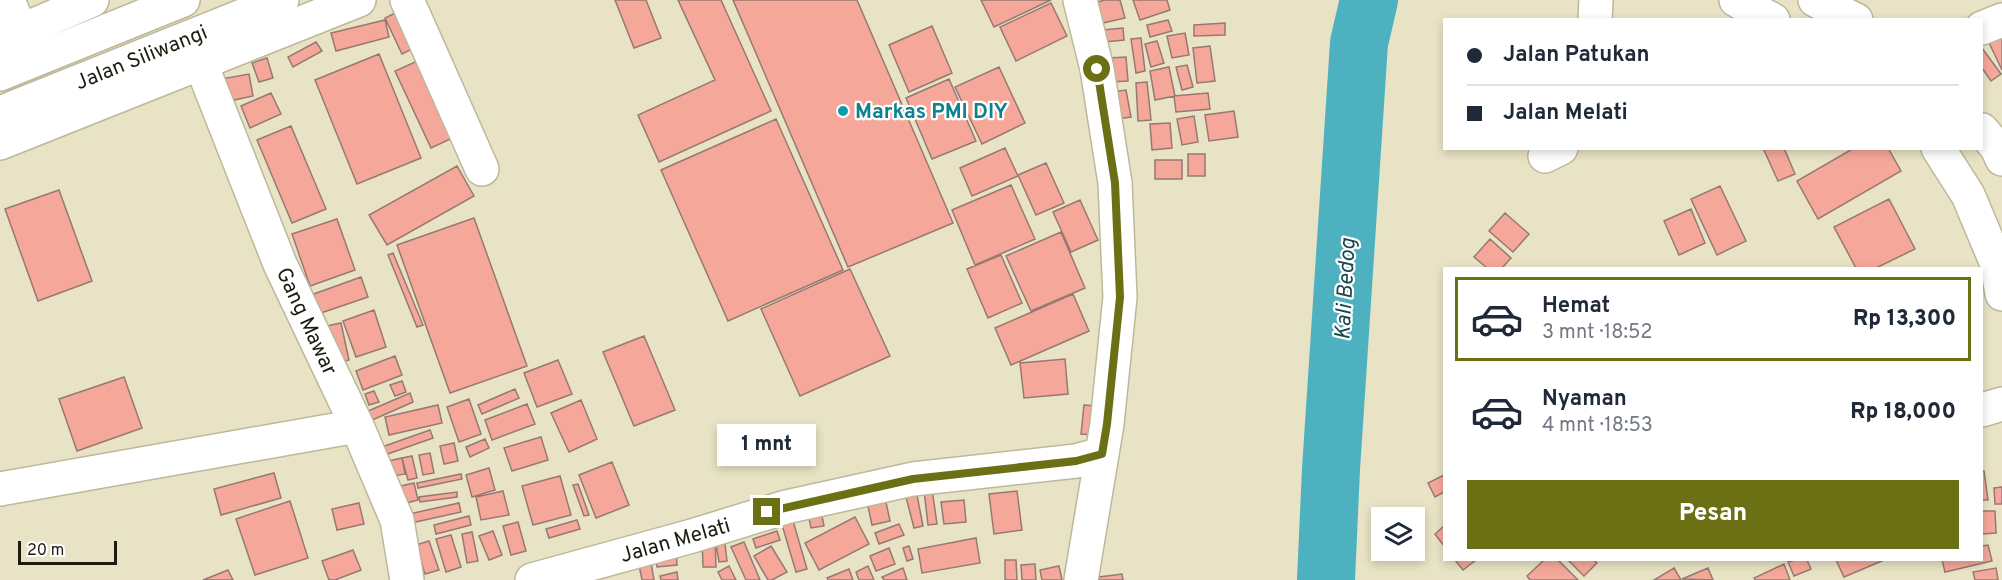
<!DOCTYPE html>
<html lang="id">
<meta charset="utf-8">
<style>
:root{--surface:#fff;--page:#f6f6f7;--text:#1f2937;--muted:#747a83;--line:#e0e1e3;--accent:#6c7015}
body{margin:0;font-family:Overpass,sans-serif;background:var(--page);color:var(--text);height:100vh;display:flex;flex-direction:column;font-size:22px;white-space:nowrap}
*{box-sizing:border-box;margin:0}
p{font-size:20px;color:var(--muted)}
.icon{flex:none;width:33px;height:33px;fill:none;stroke:currentColor;stroke-width:2;stroke-linecap:round;stroke-linejoin:round}
.map{position:relative;flex:1;overflow:hidden}
.panel{position:absolute;left:1443px;top:267px;width:540px;height:294px;display:flex;flex-direction:column;background:var(--surface);border-radius:0px;box-shadow:0 3px 9px #0003}
.panel>*{flex:none}
.hud{position:absolute;left:1443px;top:18px;width:540px;height:132px;border-radius:0px;box-shadow:0 3px 9px #0003;display:grid;align-content:center;height:132px;padding:0 24px;background:var(--surface)}
.controls{position:absolute;left:1371px;top:507px;display:grid;gap:12px}
.controls a{display:grid;place-items:center;width:54px;height:54px;border-radius:0px;background:var(--surface);box-shadow:0 3px 9px #0003;font-size:30px}
.scale{position:absolute;left:18px;bottom:15px;width:99px;box-sizing:border-box;padding-left:6px;border:3px solid #1d1b10;border-top:0;font-size:16px;line-height:21px;white-space:nowrap;color:#1d1b10;-webkit-text-stroke:4px #fff;paint-order:stroke}
.end{position:absolute;width:27px;height:27px;margin:-14px;border:8px solid #6c7015;background:#fff;box-shadow:0 0 0 3px #fff}
.from{border-radius:50%}
.bubble{position:absolute;height:42px;border-radius:0px;background:var(--surface);box-shadow:0 3px 9px #0003;font-size:20px;font-weight:800;line-height:42px;text-align:center}
.hud b{display:flex;align-items:center;gap:21px;height:57px;font-size:22px}
.hud b+b{border-top:2px solid var(--line)}
.hud i{width:15px;height:15px;background:var(--text)}
ul{padding:10px 0 0;list-style:none}
li{display:flex;align-items:center;gap:18px;height:84px;margin:0 12px 9px;padding:0 12px;border:3px solid transparent;border-radius:0px}
li div{flex:1}
li b{display:block;font-size:22px}
li em{font-style:normal;font-weight:800}
li.selected{border-color:var(--accent)}
li>.icon{width:54px;height:54px;stroke-width:1.5}
.cta{display:flex;gap:12px;margin-top:auto;padding:12px 24px}
.cta a{flex:1;height:69px;border-radius:0px;background:var(--accent);color:#fff;font-size:24px;font-weight:800;line-height:69px;text-align:center}
.map>svg:first-child{display:block}
</style>
<div class="map">
<svg width="2002" height="580" viewBox="0 0 2002 580">
<rect width="100%" height="100%" fill="#e8e3c5"/>
<g fill="none" stroke-linecap="round" stroke-linejoin="round">
<path stroke="#4db1c0" stroke-width="58" d="M1326,580L1331,469L1359,43L1369,0"/>
</g>
<path fill="#f5a899" stroke="#977872" stroke-width="1.5" d="M615,0H646L661,38L634,48Z
M678,0H721L771,111L659,162L638,115L715,80Z
M733,0H857L953,223L848,267Z
M981,0H1051L994,27Z
M1105,0H1120L1125,18L1094,25L1089,4Z
M1133,0H1167L1170,10L1140,20Z
M1051,3L1067,36L1016,61L1000,27Z
M407,7L424,43L402,54L385,18Z
M385,20L389,37L336,51L331,33Z
M1168,20L1172,31L1150,37L1147,25Z
M2002,22V70L1982,28Z
M1225,23V35L1194,36V25Z
M932,26L952,73L909,92L889,45Z
M1123,28L1124,40L1105,42L1103,30Z
M1185,33L1189,55L1172,58L1167,36Z
M1141,38L1145,71L1136,73L1131,39Z
M1157,41L1164,63L1151,67L1145,44Z
M316,42L322,51L293,67L288,57Z
M1210,46L1215,81L1197,83L1193,48Z
M1982,48L2001,74L1991,81L1982,68Z
M379,54L421,158L357,184L315,80Z
M1126,57L1128,81L1110,82L1109,58Z
M267,58L273,78L259,82L252,63Z
M424,58L459,135L431,148L395,71Z
M1187,65L1193,87L1182,90L1176,67Z
M999,67L1025,123L982,144L955,87Z
M1169,67L1175,96L1155,100L1150,71Z
M249,74L253,96L225,102L221,79Z
M949,79L976,141L932,159L906,98Z
M1147,82L1151,120L1138,121L1136,83Z
M1126,90L1131,117L1116,119L1112,92Z
M271,93L281,114L250,128L241,106Z
M1208,93L1210,109L1176,112L1174,96Z
M1234,111L1238,137L1209,141L1205,115Z
M1194,116L1198,142L1182,145L1177,119Z
M776,119L843,270L728,321L661,170Z
M1170,123L1172,148L1152,150L1150,124Z
M291,126L326,209L292,223L257,140Z
M1005,148L1018,176L972,196L960,168Z
M1763,148H1784L1795,174L1778,181Z
M1854,148H1888L1901,171L1818,219L1797,181Z
M1188,154H1205V176H1188Z
M1155,160H1182V179H1155Z
M1046,163L1064,203L1036,215L1018,175Z
M457,166L474,196L387,245L369,215Z
M1011,185L1035,239L975,265L952,210Z
M1720,186L1746,241L1717,255L1691,199Z
M59,190L92,281L38,301L5,209Z
M1889,199L1915,249L1876,268H1856L1834,227Z
M1080,200L1098,240L1071,252L1053,212Z
M1691,209L1705,243L1679,255L1664,221Z
M1505,213L1529,234L1513,252L1489,231Z
M474,218L527,366L450,393L397,245Z
M337,219L355,270L310,286L292,234Z
M1061,232L1085,288L1031,311L1006,256Z
M1490,239L1511,258L1502,268H1487L1474,257Z
M393,253L423,325L417,327L388,255Z
M1001,255L1022,303L988,318L967,269Z
M850,269L890,356L800,396L761,309Z
M361,277L368,297L318,314L311,295Z
M1073,294L1089,331L1011,365L995,328Z
M374,310L386,347L356,357L343,321Z
M341,323L349,360L330,364L322,327Z
M644,336L675,410L634,426L603,352Z
M395,356L402,375L363,390L356,371Z
M1065,359L1068,394L1024,398L1020,363Z
M558,360L572,394L537,407L524,373Z
M124,377L142,428L77,451L59,399Z
M402,381L406,392L395,396L390,385Z
M515,389L519,398L482,414L478,405Z
M374,391L379,402L369,405L365,394Z
M410,393L413,402L370,421L366,412Z
M469,399L481,434L459,442L447,407Z
M581,400L597,439L569,452L551,413Z
M527,404L535,424L492,440L485,420Z
M438,405L442,423L389,435L385,417Z
M1084,405L1096,406L1093,435L1081,434Z
M430,430L433,438L382,456L379,448Z
M541,437L548,460L512,471L504,448Z
M485,439L489,448L470,457L466,447Z
M454,443L458,461L444,464L440,446Z
M430,453L434,473L423,475L419,455Z
M412,456L417,478L408,480L402,458Z
M402,458L405,474L382,478L379,463Z
M612,462L629,505L596,518L579,475Z
M489,468L495,490L472,497L466,475Z
M1982,471H1984L1988,500H1982Z
M274,473L281,498L221,515L214,489Z
M461,474L462,479L418,488L417,483Z
M1444,475V492L1435,497L1428,483Z
M560,476L571,515L533,525L522,486Z
M923,482H931L937,524L928,525Z
M414,483L418,500L392,507L388,489Z
M578,484L589,515L584,516L573,485Z
M2002,487V504H1995L1994,488Z
M503,491L509,515L481,520L476,497Z
M1017,491L1022,530L994,534L989,494Z
M457,492V497L420,502L419,497Z
M884,493L890,521L872,525L866,497Z
M917,495L923,526L914,528L906,497Z
M964,500L966,522L944,524L941,502Z
M290,501L308,558L255,575L236,519Z
M359,503L364,524L337,530L332,509Z
M459,503L461,512L411,523L409,514Z
M820,506L824,526L811,528L807,508Z
M1982,511H1995L1996,533L1982,534Z
M791,514L807,569L796,572L780,518Z
M469,516L471,525L436,534L434,525Z
M855,517L869,544L819,570L805,543Z
M577,520L580,529L549,538L546,529Z
M518,522L526,551L511,555L503,526Z
M899,524L904,535L879,544L875,533Z
M1444,526V546L1435,534Z
M493,531L502,555L489,560L479,536Z
M777,531L780,540L756,548L753,539Z
M472,532L478,561L467,563L462,534Z
M451,535L461,567L446,572L436,539Z
M715,538L716,567H703L702,539Z
M976,538L980,563L922,573L918,549Z
M429,541L439,570L425,574L416,545Z
M744,542L760,580H746L731,547Z
M725,544L727,561L719,562L716,545Z
M1988,545L1992,561L1945,572L1942,560H1982V546Z
M771,546L787,572L772,580H768L754,556Z
M909,546L913,559L907,561L903,548Z
M676,548L677,565L657,567L655,550Z
M889,548L895,564L876,571L870,556Z
M353,550L361,570L335,580H329L322,561Z
M650,557L654,580H642L638,560Z
M1005,560H1016L1017,580H1005Z
M1455,560H1476L1463,570Z
M1544,560H1558L1578,580H1530L1527,576Z
M1568,560H1594L1597,563L1584,576Z
M1795,560H1807L1811,569L1794,576L1788,562Z
M1836,560H1884L1844,577Z
M1035,564L1036,580H1022L1021,565Z
M1784,564L1790,580H1755L1754,578Z
M729,566L736,580H722L718,572Z
M868,566L874,580H859L856,572Z
M1059,566L1062,580H1042L1040,570Z
M903,568L907,580H884L882,577Z
M1674,568L1681,580H1654Z
M1708,568L1713,580L1682,579Z
M1996,568L1998,580H1975L1973,572Z
M849,569L853,580H828L827,578Z
M228,570L233,580H203Z
M677,572L678,580H661L660,576Z
M1122,574L1123,580H1091V578Z"/>
<g fill="none" stroke-linecap="round" stroke-linejoin="round">
<g stroke="#bdb89b" stroke-width="36">
<path id="minor" d="M8,0L21,31
M407,0L482,169
M1595,20L1596,0
M1982,28L2002,20
M0,40L92,0
M201,64L280,264L357,426L397,520L407,580
M0,143L359,0
M1545,156L1561,148
M1982,410L2002,404
M0,489L357,426
M532,580L692,536L786,507L913,479L1076,461L1102,454"/>
</g>
<g stroke="#bdb89b" stroke-width="36">
<path id="major" d="M1080,0L1097,69L1115,183L1120,297L1107,424L1081,580"/>
</g>
<g stroke="#bdb89b" stroke-width="36">
<path id="highway" d="M1736,0L1773,20
M1815,0L1856,20
M0,74L183,0
M0,113L282,0
M1982,130L1997,148L2002,159
M1938,148L1968,195L1997,264L2002,294"/>
</g>
<use href="#minor" stroke="#fff" stroke-width="33"/>
<use href="#major" stroke="#fff" stroke-width="33"/>
<use href="#highway" stroke="#fff" stroke-width="33"/>
</g>
<g fill="none" stroke-linecap="round" stroke-linejoin="round">
<path stroke="#6c7015" stroke-width="8" d="M767,512L913,479L1076,461L1102,454L1107,424L1120,297L1115,183L1097,69"/>
</g>
<circle fill="#0f9aa8" stroke="#fff" stroke-width="2" cx="843" cy="111" r="6"/>
<g text-anchor="middle" stroke-width="4.5" stroke-linejoin="round" paint-order="stroke">
<g font-size="21" fill="#1d1b10" stroke="#fff">
<text transform="translate(141 57) rotate(-22)" y="7">Jalan Siliwangi</text>
<text transform="translate(307 321) rotate(65)" y="7">Gang Mawar</text>
<text transform="translate(675 540) rotate(-16)" y="7">Jalan Melati</text>
</g>
<g font-size="21" font-weight="bold" fill="#0d838f" stroke="#fff" text-anchor="start">
<text x="855" y="118">Markas PMI DIY</text>
</g>
<g font-size="22" font-style="italic" fill="#19464d" stroke="#fff">
<text transform="translate(1344 289) rotate(-87)" y="8">Kali Bedog</text>
</g>
</g>
</svg>
<div class="controls">
<a><svg class="icon" aria-label="layers" viewBox="0 0 24 24"><path d="M12 4l9 5-9 5-9-5zM3 14l9 5 9-5"/></svg></a>
</div>
<div class="scale">20 m</div>
<i class="end from" style="left:1097px;top:69px"></i>
<i class="end" style="left:767px;top:512px"></i>
<div class="bubble" style="left:717px;top:424px;width:99px">1 mnt</div>
<div class="hud">
<b><i class="from"></i>Jalan Patukan</b>
<b><i></i>Jalan Melati</b>
</div>
<section class="panel">
<ul>
<li class="selected"><svg class="icon" aria-label="car" viewBox="0 0 24 24"><path d="M5 17H2v-5l4-1 3-4h7l3 4 3 1v5h-3M9 17h6M6 11h13"/><circle cx="7" cy="17" r="2"/><circle cx="17" cy="17" r="2"/></svg><div><b>Hemat</b><p>3 mnt · 18:52</p></div><em>Rp 13,300</em></li>
<li><svg class="icon" aria-label="car" viewBox="0 0 24 24"><path d="M5 17H2v-5l4-1 3-4h7l3 4 3 1v5h-3M9 17h6M6 11h13"/><circle cx="7" cy="17" r="2"/><circle cx="17" cy="17" r="2"/></svg><div><b>Nyaman</b><p>4 mnt · 18:53</p></div><em>Rp 18,000</em></li>
</ul>
<div class="cta"><a>Pesan</a></div>
</section>
</div>
